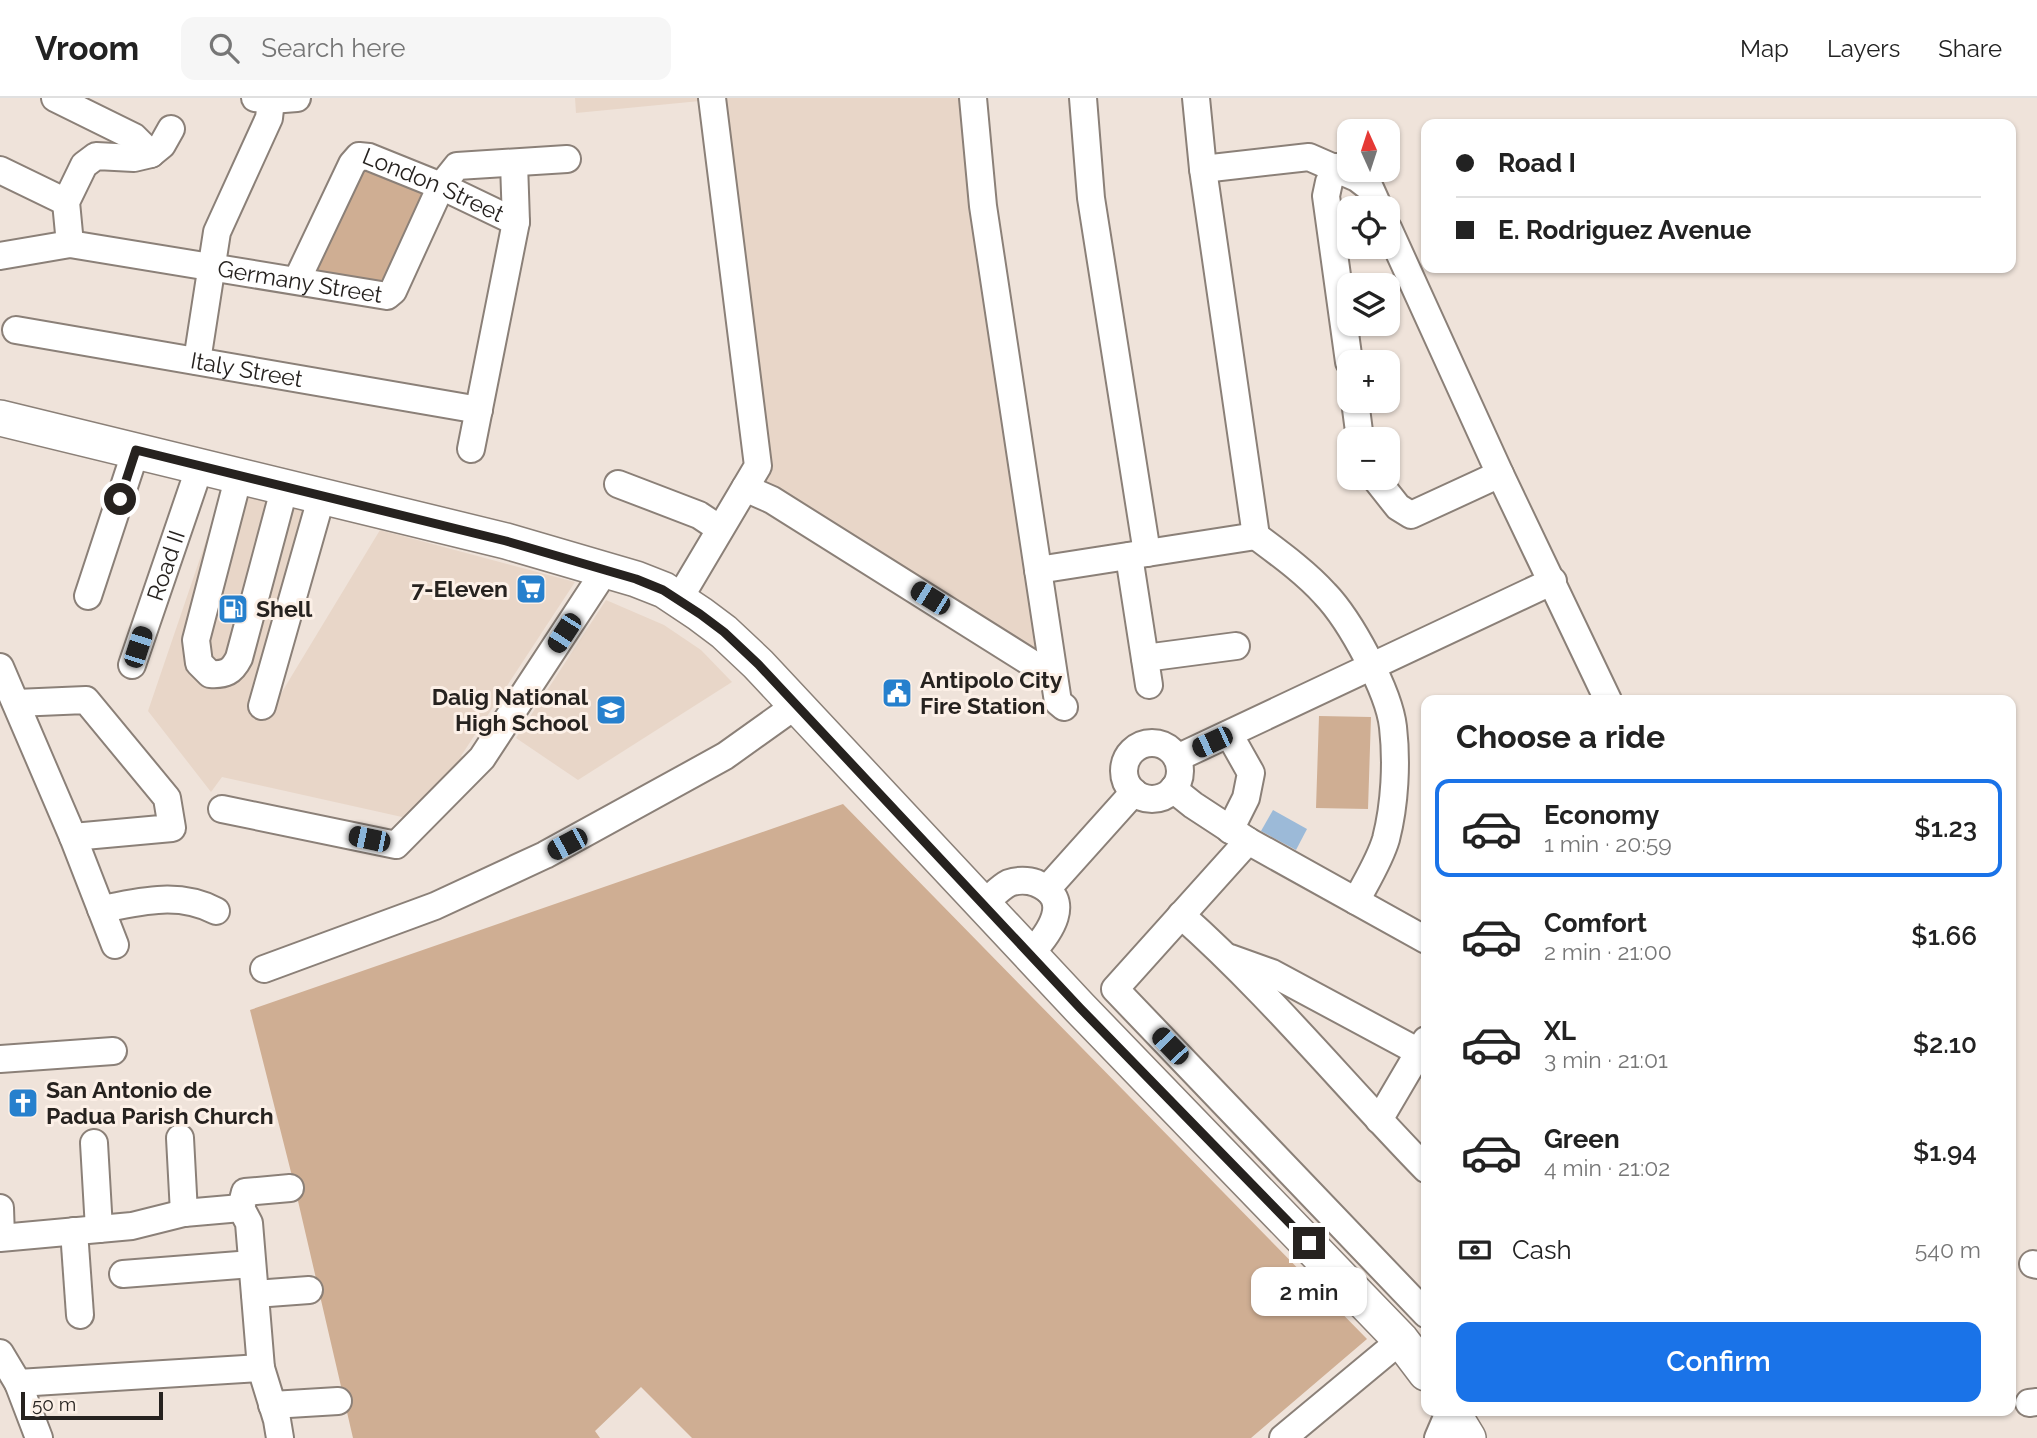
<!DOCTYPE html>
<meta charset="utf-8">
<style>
:root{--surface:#fff;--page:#f6f6f6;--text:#222;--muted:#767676;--line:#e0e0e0;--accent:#1a73e8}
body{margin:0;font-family:Raleway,sans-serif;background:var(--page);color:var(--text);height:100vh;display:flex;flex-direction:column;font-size:26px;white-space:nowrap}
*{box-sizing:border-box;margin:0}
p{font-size:23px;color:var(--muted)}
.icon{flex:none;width:38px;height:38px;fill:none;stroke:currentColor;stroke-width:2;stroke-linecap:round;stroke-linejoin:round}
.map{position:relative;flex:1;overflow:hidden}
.panel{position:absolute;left:1421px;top:597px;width:595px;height:721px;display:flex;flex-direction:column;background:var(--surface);border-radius:14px;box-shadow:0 2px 5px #0004}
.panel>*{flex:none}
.top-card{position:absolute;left:1421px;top:21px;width:595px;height:154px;border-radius:14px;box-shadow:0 2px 5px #0004;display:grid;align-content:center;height:154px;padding:0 35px;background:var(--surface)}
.needle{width:46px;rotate:357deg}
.tools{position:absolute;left:1337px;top:21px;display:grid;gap:14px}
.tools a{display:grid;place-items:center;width:63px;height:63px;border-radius:14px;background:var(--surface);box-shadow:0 2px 5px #0004;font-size:35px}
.scale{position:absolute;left:21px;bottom:18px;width:142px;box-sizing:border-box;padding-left:7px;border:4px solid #26221f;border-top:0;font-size:19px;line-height:24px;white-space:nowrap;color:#26221f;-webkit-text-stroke:5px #fcf0e7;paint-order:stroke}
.end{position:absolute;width:32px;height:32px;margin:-16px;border:9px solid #26221f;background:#fff;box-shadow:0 0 0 4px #fff}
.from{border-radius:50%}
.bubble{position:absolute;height:49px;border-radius:14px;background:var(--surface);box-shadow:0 2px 5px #0004;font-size:23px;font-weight:600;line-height:49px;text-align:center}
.car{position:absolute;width:21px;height:42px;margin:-21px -10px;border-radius:9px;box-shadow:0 0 5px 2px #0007;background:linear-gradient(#222 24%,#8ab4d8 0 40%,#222 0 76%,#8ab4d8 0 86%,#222 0)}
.top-card b{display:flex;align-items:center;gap:24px;height:66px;font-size:26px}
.top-card b+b{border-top:2px solid var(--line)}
.top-card i{width:18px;height:18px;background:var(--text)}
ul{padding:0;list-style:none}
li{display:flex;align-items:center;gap:21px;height:98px;margin:0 14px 10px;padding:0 21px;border:4px solid transparent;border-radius:14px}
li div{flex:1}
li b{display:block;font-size:26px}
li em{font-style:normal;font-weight:600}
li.active{border-color:var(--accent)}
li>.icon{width:63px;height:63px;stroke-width:1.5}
h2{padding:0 35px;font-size:32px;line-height:84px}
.pay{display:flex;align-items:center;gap:18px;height:77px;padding:0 35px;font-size:26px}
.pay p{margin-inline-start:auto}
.button{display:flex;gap:14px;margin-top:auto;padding:14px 35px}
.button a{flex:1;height:80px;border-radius:14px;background:var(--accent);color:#fff;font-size:28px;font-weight:600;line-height:80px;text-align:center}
header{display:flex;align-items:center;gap:42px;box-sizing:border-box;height:98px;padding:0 35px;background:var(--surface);border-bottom:2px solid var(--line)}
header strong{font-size:33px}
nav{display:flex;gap:38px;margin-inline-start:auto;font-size:24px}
.search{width:490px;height:63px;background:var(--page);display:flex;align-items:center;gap:18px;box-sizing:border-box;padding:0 24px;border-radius:14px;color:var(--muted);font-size:26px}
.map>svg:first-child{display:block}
</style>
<header>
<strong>Vroom</strong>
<div class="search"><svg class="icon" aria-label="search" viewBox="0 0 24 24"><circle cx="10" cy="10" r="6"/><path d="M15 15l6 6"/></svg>Search here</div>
<nav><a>Map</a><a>Layers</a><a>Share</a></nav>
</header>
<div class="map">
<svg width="2037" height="1340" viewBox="0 0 2037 1340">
<rect width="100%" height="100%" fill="#efe3da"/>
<path fill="#e8d6c8" d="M575,0H700V3L576,15Z
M723,0H963L1043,567L760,389L771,369Z
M223,393L310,414L271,612L380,432L575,484L461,658L471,663L411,721L222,679L211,694L148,613Z
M606,502L664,527L701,552L732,584L578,682L516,640Z"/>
<path fill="#cfae93" d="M362,69L427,94L385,189L310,175Z
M1319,618L1371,619L1368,711L1316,710Z
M843,706L1367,1241L1251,1340H692L641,1289L595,1333L600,1340H353L295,1090L250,912Z"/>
<path fill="#9cbad8" d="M1273,712L1307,731L1296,752L1261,733Z"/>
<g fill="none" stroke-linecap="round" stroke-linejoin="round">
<g stroke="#8b8078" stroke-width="30">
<g id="minor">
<path d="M55,0L134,39L151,56"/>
<path d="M255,0L271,2L297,0"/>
<path d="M973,0L983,108L1058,604L1064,609"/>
<path d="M1083,0L1091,100L1147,455"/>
<path d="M1196,0L1203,71L1256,438C1280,456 1305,474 1325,496C1350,522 1389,593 1393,629C1397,664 1395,706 1386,741C1380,762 1366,784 1356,803"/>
<path d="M1336,69L1329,84L1326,98L1349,264"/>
<path d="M1203,71L1309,59L1357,80L1370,90L1379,110"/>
<path d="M0,72L66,104"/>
<path d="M1388,130L1500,376L1608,602"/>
<path d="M70,146L66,104L84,67L96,58L134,60L151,56L162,47L171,31"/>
<path id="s1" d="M0,158L70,146L387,198L393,193L441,88L457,68L567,61"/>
<path id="s2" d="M297,182L352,66L359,58L369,59L441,88L516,124"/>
<path id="s3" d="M16,232L479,312"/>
<path d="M197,263L217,134L269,20L271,2"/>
<path d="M1355,303L1360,341"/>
<path d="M471,351L516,124L514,65"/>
<path d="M239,377L196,542L199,565L210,576C225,577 232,574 239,560L285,388"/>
<path d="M1375,380L1398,409L1411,417L1500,376"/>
<path d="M618,386L699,417L720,431"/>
<path d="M745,390L772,402L1033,566"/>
<path d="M1129,458L1149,587"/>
<path d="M1038,472L1256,438"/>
<path d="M88,498L136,352"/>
<path d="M679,501L758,368L712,0"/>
<path d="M1145,560L1236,548"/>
<path id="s4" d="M132,567L200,368"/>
<path d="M0,569L73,739L115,847"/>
<path d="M16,605L86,602L167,700L172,730L73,739"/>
<path d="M262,608L322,397"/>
<path d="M1229,636L1251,675L1246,700L1230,732"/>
<circle cx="1152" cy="673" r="28"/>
<path d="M1177,660L1553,483"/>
<path d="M1173,691L1193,707L1248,743L1426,842"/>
<path d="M222,711L396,747L482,660L606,471"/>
<path d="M1248,743L1115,891L1426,1216"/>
<path d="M1047,791L1134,694"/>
<path d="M983,806C991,800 999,790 1009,785C1017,782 1028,782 1036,785C1075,801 1049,836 1030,856"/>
<path d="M101,811C142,804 177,793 216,813"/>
<path d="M1181,817C1269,895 1344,987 1426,1071"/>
<path d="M1230,860L1272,875L1419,954"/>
<path d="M264,871L435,808L545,757L725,658L795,608"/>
<path d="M0,961L113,953"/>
<path d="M1379,1022L1426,942"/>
<path d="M180,1040L184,1115"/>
<path d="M94,1045L99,1131"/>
<path d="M0,1110L1,1139"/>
<path d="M74,1133L80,1217"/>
<path d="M0,1140L132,1128L184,1115L241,1110"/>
<path d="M2033,1166L2037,1167"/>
<path d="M123,1176L252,1166"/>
<path d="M255,1196L309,1192"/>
<path d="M0,1255L18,1285L39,1340"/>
<path d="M18,1285L261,1270"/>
<path d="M2029,1305L2037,1304"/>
<path d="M272,1307L338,1303"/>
<path d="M280,1340L277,1322L261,1270L249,1125L241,1110L245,1094L290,1090"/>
<path d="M1283,1340L1401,1242"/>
<path d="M1438,1340L1450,1312"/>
</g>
</g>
<g stroke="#8b8078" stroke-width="38">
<path id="major" d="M0,320L506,443L636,481L664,492L700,516L724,534L758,566L1080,910L1401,1242L1426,1275
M1451,1312L1468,1340"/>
</g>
<use href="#minor" stroke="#fff" stroke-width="26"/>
<use href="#major" stroke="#fff" stroke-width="35"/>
</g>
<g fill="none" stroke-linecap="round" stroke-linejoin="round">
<path stroke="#26221f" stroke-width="9" d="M120,401L136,352L506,443L636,481L663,492L700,516L724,534L758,566L1080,910L1309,1145"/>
</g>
<defs>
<g id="supermarket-square" transform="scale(1.575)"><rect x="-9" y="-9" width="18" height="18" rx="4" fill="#2680cd" stroke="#fcf0e7"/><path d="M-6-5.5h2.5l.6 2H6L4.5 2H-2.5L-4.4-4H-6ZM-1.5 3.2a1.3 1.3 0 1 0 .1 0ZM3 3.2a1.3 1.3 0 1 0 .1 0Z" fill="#fff"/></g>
<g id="fuel-square" transform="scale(1.575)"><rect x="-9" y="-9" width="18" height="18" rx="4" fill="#2680cd" stroke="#fcf0e7"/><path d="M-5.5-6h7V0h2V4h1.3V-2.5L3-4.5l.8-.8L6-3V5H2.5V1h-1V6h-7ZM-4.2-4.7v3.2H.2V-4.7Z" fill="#fff"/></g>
<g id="civic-square" transform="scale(1.575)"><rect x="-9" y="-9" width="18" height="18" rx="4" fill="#2680cd" stroke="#fcf0e7"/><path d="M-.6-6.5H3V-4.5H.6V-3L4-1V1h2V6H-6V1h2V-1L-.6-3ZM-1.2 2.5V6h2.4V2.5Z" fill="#fff"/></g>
<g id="school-square" transform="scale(1.575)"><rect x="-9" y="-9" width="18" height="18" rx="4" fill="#2680cd" stroke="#fcf0e7"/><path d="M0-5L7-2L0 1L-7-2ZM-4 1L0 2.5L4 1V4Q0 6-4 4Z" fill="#fff"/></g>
<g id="church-square" transform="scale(1.575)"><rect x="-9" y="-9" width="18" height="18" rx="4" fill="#2680cd" stroke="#fcf0e7"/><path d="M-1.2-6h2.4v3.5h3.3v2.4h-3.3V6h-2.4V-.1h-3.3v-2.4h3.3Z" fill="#fff"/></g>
</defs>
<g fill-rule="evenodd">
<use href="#supermarket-square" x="531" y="491"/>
<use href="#fuel-square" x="233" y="511"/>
<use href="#civic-square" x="897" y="595"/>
<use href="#school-square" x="611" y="612"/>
<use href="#church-square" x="23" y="1005"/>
</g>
<g text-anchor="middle" stroke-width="6" stroke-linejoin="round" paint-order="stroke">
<g font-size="23" fill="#26221f" stroke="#fcf0e7">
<text dy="8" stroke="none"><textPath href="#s2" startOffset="219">London Street</textPath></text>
<text dy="8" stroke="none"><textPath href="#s1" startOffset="304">Germany Street</textPath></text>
<text dy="8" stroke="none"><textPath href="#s3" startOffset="234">Italy Street</textPath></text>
<text dy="8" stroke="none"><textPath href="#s4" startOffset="105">Road II</textPath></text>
</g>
<g font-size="23" font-weight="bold" fill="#26221f" stroke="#fcf0e7" text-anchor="start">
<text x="508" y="499" text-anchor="end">7-Eleven</text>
<text x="256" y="519">Shell</text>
<text x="920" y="590">Antipolo City<tspan x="920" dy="26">Fire Station</tspan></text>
<text x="588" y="607" text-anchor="end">Dalig National<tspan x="588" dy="26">High School</tspan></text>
<text x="46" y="1000">San Antonio de<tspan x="46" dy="26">Padua Parish Church</tspan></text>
</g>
</g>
</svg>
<div class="tools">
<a><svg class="needle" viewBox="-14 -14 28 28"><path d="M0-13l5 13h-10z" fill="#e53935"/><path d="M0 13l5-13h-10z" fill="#767676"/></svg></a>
<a><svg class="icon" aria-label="locate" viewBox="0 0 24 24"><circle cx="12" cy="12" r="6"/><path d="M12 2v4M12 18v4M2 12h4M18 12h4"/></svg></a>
<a><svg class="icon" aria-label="layers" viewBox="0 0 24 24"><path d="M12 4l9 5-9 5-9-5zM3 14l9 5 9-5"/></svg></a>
<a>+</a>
<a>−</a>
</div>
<div class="scale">50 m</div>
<i class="end from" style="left:120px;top:401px"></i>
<i class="end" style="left:1309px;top:1145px"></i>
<div class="bubble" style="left:1251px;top:1169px;width:116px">2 min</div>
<i class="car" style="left:930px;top:500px;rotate:302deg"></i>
<i class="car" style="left:564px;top:535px;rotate:213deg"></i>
<i class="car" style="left:138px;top:549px;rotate:18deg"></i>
<i class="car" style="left:1212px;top:644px;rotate:245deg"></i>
<i class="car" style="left:369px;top:741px;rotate:282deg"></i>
<i class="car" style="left:567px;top:746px;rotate:242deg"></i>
<i class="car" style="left:1170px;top:948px;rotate:316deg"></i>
<div class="top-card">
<b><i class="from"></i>Road I</b>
<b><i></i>E. Rodriguez Avenue</b>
</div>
<section class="panel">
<h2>Choose a ride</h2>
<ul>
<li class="active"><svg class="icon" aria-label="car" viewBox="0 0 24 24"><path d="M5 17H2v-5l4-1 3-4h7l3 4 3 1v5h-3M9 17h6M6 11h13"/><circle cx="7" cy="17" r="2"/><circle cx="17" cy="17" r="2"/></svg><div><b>Economy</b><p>1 min · 20:59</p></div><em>$1.23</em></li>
<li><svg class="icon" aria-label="car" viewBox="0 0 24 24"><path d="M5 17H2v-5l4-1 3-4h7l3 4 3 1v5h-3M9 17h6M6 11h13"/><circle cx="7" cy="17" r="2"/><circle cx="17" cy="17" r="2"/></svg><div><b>Comfort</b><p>2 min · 21:00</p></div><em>$1.66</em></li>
<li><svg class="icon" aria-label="car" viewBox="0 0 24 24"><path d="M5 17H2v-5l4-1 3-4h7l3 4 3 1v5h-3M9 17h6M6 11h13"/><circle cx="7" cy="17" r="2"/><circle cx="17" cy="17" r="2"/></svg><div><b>XL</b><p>3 min · 21:01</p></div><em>$2.10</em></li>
<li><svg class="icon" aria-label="car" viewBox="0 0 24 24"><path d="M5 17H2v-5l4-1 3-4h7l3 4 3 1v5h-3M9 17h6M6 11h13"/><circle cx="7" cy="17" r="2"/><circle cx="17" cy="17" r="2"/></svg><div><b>Green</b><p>4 min · 21:02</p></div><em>$1.94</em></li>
</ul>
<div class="pay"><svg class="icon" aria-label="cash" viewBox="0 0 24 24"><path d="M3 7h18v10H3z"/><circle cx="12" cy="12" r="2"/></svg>Cash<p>540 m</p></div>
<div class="button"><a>Confirm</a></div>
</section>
</div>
